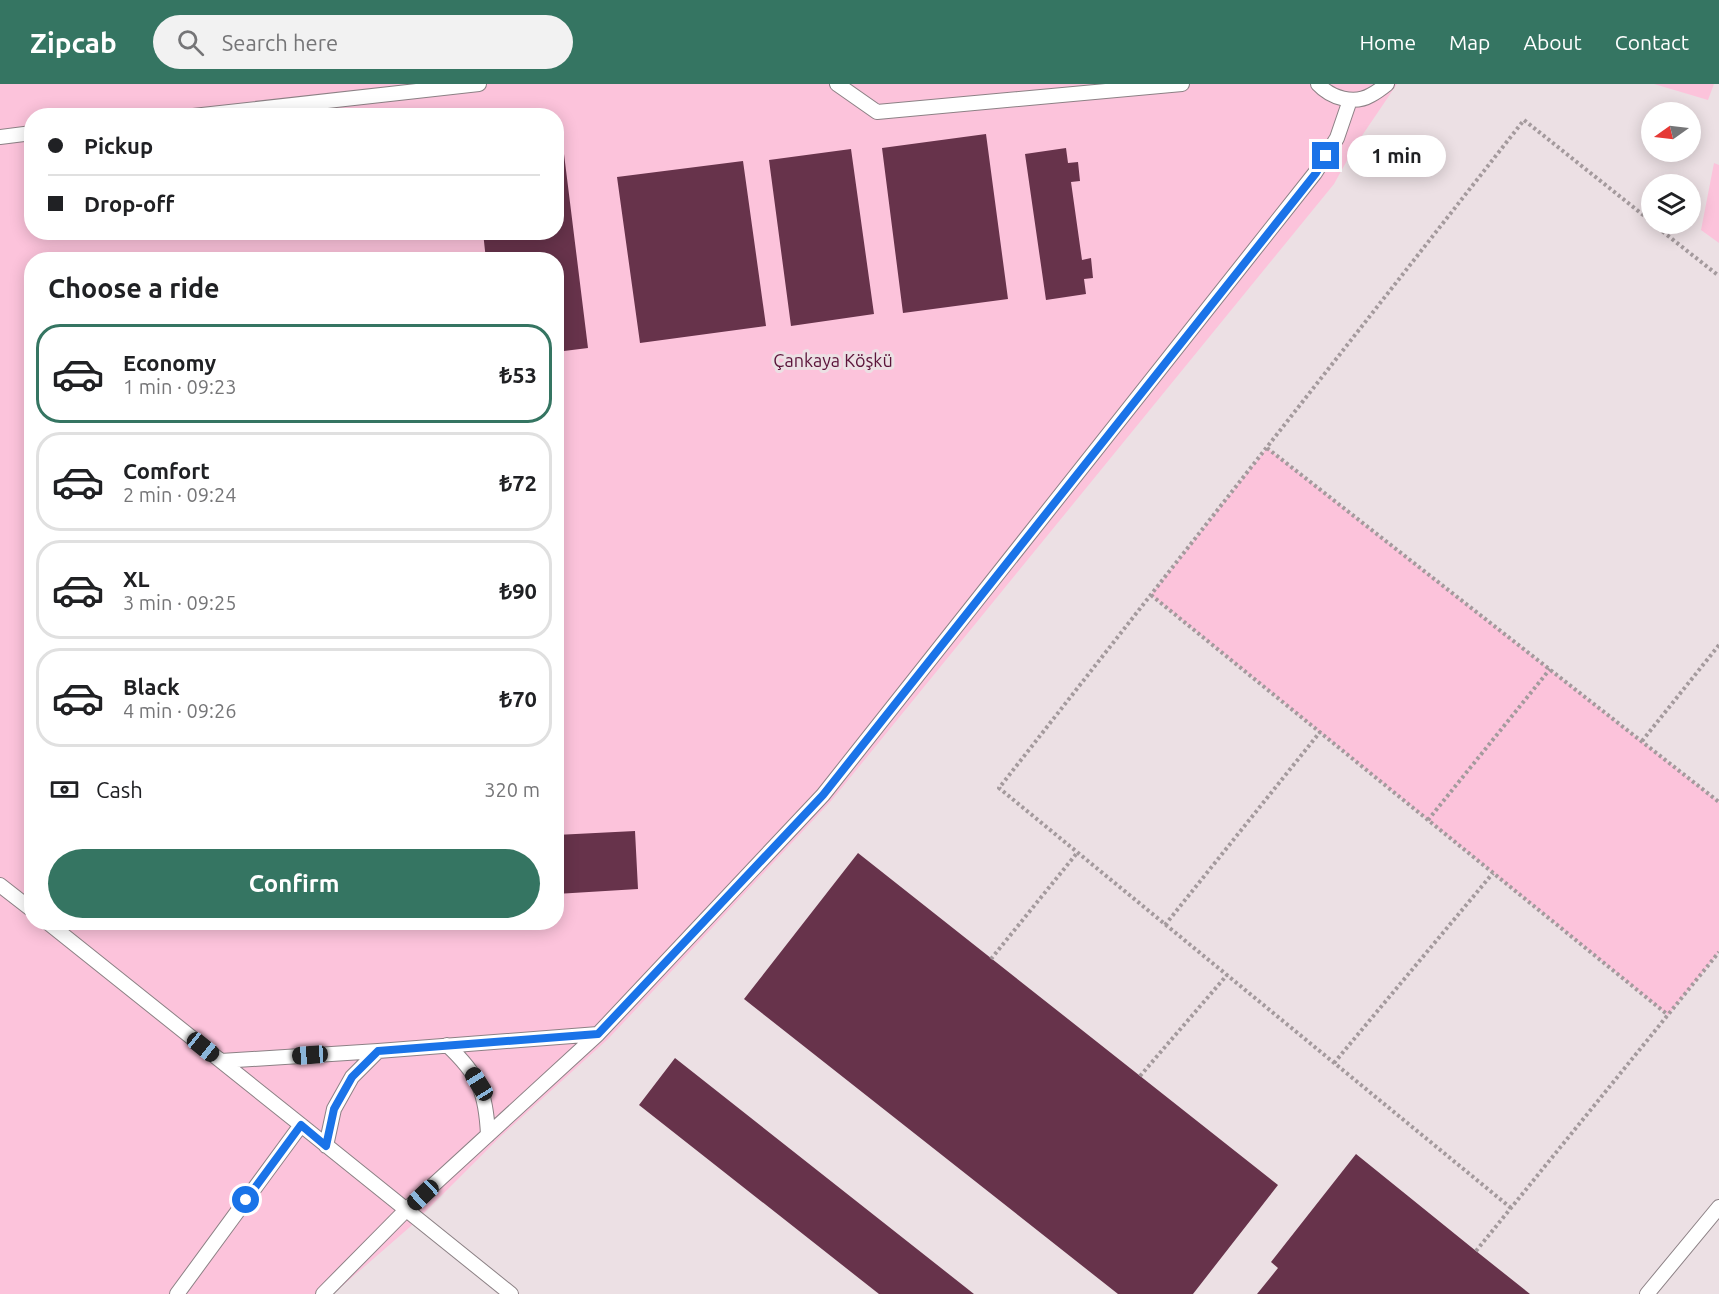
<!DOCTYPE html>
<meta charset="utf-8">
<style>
:root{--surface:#fff;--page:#f2f2f2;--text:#202124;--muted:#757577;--line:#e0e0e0;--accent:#357562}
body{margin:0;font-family:Ubuntu,sans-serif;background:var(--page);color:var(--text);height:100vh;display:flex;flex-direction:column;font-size:22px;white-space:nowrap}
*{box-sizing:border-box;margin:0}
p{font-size:20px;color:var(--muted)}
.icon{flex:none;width:33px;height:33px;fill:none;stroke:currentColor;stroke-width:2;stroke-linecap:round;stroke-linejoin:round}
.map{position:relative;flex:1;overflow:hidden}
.details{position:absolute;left:24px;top:168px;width:540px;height:678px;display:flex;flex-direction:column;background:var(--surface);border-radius:24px;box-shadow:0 3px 15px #0003}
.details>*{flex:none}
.top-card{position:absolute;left:24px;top:24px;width:540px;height:132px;border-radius:24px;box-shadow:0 3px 15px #0003;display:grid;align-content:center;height:132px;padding:0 24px;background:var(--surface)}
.needle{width:39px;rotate:256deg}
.controls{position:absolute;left:1641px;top:18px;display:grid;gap:12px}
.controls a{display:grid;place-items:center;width:60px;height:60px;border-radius:50%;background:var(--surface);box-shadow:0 3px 15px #0003;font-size:30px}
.end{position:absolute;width:27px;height:27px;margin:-14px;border:8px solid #1a73e8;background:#fff;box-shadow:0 0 0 3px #fff}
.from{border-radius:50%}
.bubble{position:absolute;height:42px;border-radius:21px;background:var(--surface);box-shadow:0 3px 15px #0003;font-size:20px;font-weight:600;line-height:42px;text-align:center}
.car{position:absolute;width:18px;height:36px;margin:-18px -9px;border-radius:8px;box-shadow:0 0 4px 2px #0007;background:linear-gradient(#222 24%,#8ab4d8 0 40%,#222 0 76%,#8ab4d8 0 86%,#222 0)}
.top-card b{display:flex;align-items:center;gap:21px;height:57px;font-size:22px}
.top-card b+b{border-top:2px solid var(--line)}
.top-card i{width:15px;height:15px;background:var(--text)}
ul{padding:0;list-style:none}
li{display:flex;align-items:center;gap:18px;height:99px;margin:0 12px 9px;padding:0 12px;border:3px solid var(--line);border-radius:24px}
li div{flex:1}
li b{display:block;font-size:22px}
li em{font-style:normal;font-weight:600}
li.active{border-color:var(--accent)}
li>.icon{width:54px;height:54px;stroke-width:1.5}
h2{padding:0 24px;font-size:27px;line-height:72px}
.pay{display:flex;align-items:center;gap:15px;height:66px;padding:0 24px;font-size:22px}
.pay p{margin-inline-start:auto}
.action{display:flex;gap:12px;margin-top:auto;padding:12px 24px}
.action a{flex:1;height:69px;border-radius:36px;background:var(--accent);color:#fff;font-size:24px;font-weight:600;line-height:69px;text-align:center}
header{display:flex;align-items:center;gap:36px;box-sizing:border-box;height:84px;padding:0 30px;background:var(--accent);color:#fff}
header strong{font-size:28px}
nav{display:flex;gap:33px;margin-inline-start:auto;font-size:21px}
.search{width:420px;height:54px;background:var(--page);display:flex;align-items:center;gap:15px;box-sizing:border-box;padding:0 21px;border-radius:33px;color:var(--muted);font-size:22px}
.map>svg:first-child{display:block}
</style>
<header>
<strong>Zipcab</strong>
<div class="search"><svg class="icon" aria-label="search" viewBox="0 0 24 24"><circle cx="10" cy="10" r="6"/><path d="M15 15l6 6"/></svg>Search here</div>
<nav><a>Home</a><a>Map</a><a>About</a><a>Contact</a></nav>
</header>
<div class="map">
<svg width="1719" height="1210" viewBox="0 0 1719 1210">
<rect width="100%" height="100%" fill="#ece0e4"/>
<path fill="#fcc3db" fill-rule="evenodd" d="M0,0H1397L1355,62L1334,100L831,717L608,955L499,1054L411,1142L333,1210H0ZM32,32H556V148H32ZM32,176H556V838H32Z
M1654,0H1714L1708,16Z
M1714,79L1719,81V159L1701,146Z
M1267,364L1719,718V868L1668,931L1151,511Z"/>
<path fill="#67334b" d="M986,50L1008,215L903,229L882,64Z
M1066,64L1068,79L1078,78L1080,97L1071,98L1082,176L1091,174L1093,194L1084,195L1086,210L1046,216L1025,70Z
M851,65L874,230L791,242L769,76Z
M564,70L588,264L556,268V176H486L483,148H556V71Z
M743,77L766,242L640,259L617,93Z
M635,747L638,805L556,810V751Z
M858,769L1278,1101L1193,1210H1118L744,915Z
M675,974L974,1210H879L639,1021Z
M1356,1070L1476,1167L1530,1210H1257L1278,1184L1271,1178Z"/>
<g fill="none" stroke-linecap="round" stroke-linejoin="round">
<g stroke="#8c8185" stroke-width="16">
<path id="service" d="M837,0L877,28L1182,0
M1318,0C1331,14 1354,21 1371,11C1377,8 1382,4 1387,0
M193,32L479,0
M0,53L32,49
M0,801L32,826
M47,838L301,1041L177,1210
M447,961C479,991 486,1008 488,1051
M221,977L378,967L598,950
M301,1041L511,1210
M326,1062L334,1025L352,993L378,967
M323,1210L406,1126L598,950L823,711L1315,89L1337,54L1350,16
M1647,1210L1719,1123"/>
</g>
<path stroke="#a49a9d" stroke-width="4" stroke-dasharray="3 3" stroke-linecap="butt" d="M1653,140L1719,192
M1267,364L1719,718
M1151,511L1668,931
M1642,657L1719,561
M1428,736L1550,585
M1165,841L1320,648
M991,875L1077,769
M1334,979L1493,789
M1140,992L1227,891
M1511,1124L999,704L1524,36L1652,138
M1476,1167L1719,868"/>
<use href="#service" stroke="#fff" stroke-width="14"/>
</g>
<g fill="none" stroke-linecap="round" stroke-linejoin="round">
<path stroke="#1a73e8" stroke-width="8" d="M246,1116L301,1041L326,1062L334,1025L352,993L378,967L598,950L823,711L1316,89L1326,72"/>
</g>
<g text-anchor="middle" stroke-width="6" stroke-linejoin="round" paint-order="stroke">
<g font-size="18" fill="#5b143a" stroke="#ece0e4">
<text x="833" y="283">Çankaya Köşkü</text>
</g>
</g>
</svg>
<div class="controls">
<a><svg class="needle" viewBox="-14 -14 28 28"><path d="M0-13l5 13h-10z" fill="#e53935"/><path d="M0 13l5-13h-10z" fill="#757577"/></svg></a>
<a><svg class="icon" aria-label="layers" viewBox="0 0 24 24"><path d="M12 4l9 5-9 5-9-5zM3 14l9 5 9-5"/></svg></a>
</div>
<i class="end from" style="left:246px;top:1116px"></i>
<i class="end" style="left:1326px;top:72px"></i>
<div class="bubble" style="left:1347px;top:51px;width:99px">1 min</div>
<i class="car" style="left:203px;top:963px;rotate:129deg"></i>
<i class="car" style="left:310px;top:971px;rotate:266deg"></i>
<i class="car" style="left:479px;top:1000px;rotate:328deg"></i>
<i class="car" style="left:423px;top:1111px;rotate:227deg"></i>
<div class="top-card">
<b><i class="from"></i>Pickup</b>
<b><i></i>Drop-off</b>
</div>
<section class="details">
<h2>Choose a ride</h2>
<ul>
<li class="active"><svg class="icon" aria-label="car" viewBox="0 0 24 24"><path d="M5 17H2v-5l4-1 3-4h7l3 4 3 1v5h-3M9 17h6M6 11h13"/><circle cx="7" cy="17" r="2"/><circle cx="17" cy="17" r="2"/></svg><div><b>Economy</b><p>1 min · 09:23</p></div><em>₺53</em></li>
<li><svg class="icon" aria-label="car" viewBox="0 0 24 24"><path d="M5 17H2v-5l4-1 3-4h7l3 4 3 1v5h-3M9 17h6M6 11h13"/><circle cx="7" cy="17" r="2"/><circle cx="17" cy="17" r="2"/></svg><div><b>Comfort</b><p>2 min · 09:24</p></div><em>₺72</em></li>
<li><svg class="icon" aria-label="car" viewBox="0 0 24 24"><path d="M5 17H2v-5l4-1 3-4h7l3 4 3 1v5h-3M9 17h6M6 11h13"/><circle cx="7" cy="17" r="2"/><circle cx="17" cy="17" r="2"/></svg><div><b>XL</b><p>3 min · 09:25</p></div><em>₺90</em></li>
<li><svg class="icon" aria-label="car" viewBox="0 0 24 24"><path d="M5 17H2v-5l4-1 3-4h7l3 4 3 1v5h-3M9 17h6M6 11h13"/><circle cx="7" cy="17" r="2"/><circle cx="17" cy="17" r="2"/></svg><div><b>Black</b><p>4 min · 09:26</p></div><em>₺70</em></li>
</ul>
<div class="pay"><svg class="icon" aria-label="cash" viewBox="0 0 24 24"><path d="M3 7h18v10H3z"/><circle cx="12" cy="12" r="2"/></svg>Cash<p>320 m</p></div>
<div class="action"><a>Confirm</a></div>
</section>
</div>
